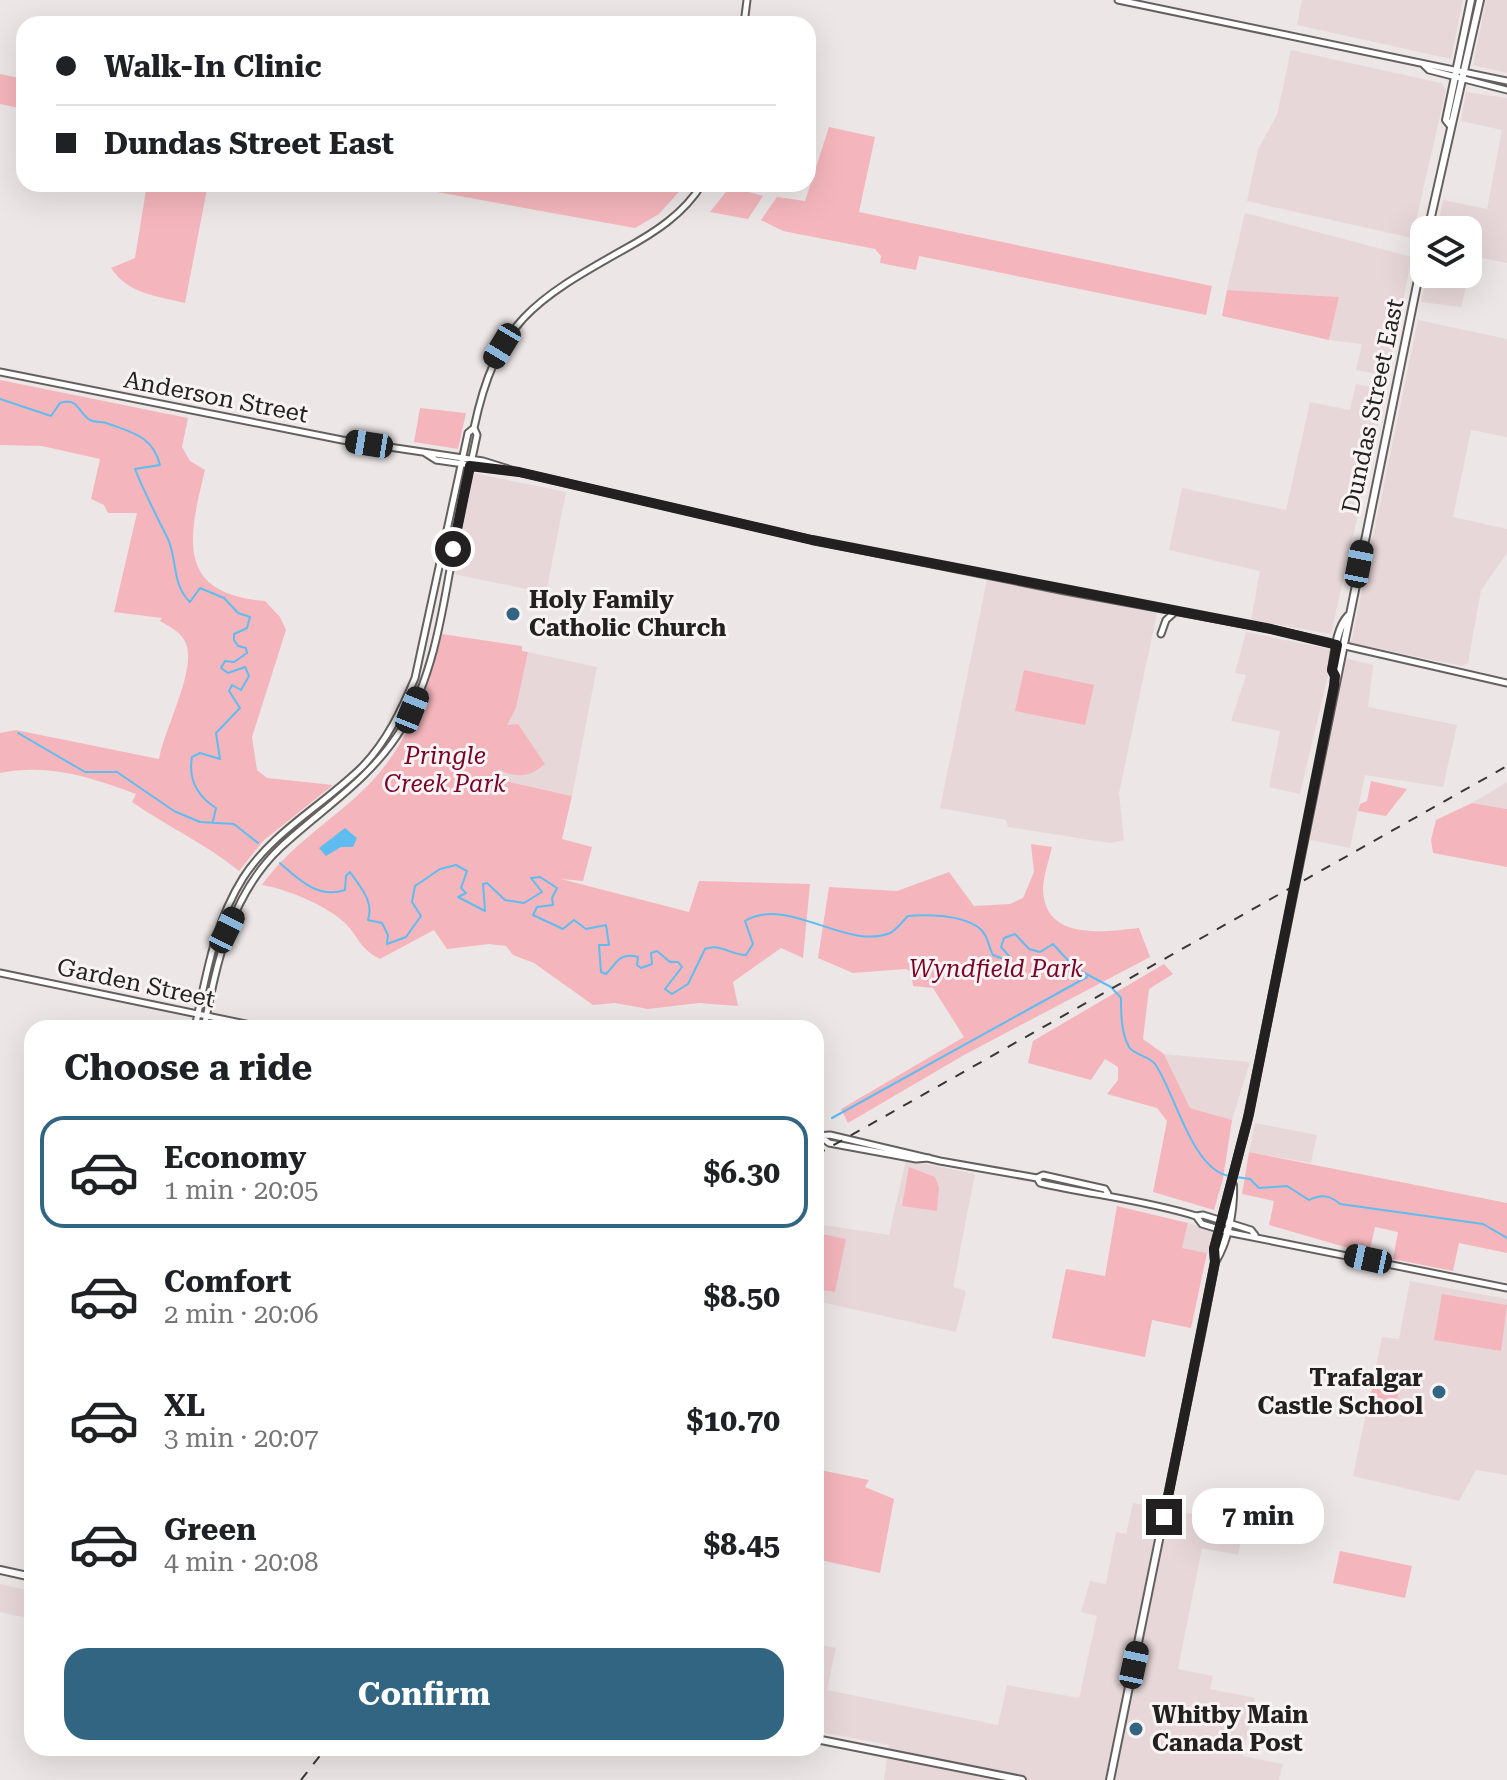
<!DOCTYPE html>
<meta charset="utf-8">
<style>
:root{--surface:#fff;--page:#f6f6f6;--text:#202124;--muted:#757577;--line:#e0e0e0;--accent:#316582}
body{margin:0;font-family:"Roboto Serif",serif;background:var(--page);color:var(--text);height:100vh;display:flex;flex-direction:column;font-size:30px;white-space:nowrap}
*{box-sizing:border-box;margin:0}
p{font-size:26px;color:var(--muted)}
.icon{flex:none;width:44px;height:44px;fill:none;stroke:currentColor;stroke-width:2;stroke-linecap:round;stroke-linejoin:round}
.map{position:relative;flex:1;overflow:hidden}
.side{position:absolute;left:24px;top:1020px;width:800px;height:736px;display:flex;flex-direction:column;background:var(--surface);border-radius:24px;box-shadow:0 8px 32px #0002}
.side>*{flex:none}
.hud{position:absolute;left:16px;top:16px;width:800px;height:176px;border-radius:24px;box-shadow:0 8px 32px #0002;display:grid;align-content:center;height:176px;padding:0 40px;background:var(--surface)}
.fabs{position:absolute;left:1410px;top:216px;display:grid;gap:16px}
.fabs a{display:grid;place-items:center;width:72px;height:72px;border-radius:16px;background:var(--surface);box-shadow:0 8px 32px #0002;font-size:40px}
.end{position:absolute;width:36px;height:36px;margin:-18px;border:10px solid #222020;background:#fff;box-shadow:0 0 0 4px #fff}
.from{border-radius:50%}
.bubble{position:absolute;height:56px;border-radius:24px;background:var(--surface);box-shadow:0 8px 32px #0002;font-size:26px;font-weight:700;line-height:56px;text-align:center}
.car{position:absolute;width:24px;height:48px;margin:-24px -12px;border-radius:10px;box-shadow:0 0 6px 2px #0007;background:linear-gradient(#222 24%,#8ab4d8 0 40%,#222 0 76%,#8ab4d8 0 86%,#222 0)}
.hud b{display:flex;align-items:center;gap:28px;height:76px;font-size:30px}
.hud b+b{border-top:2px solid var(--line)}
.hud i{width:20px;height:20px;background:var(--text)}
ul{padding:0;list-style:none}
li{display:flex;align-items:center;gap:24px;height:112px;margin:0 16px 12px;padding:0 24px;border:4px solid transparent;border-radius:24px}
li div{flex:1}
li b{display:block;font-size:30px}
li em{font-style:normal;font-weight:700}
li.current{border-color:var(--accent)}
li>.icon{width:72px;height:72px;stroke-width:1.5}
h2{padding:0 40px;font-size:36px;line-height:96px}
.button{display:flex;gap:16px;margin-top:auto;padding:16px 40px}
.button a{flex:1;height:92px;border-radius:24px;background:var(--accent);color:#fff;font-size:32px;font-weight:700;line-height:92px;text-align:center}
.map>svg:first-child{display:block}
</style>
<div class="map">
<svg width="1507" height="1780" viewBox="0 0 1507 1780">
<rect width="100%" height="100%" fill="#ede6e6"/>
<path fill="#e7d7d8" d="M1302,0H1463L1451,59L1297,25Z
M1486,0H1507V73L1473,65Z
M1291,50L1441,83L1446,90L1412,238L1247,201L1258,149L1277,115Z
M1466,92L1507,98V263L1468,255V230H1437L1443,200L1487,209L1502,130L1461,121Z
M1245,213L1412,257L1387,376L1356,370L1362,344L1329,340L1339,297L1227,290Z
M1468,271H1470L1461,307L1421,302L1427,274H1468Z
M1418,320L1507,339V437L1471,430L1453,517L1507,529V553L1481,590L1468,663L1462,666L1351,643Z
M1356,384L1386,390L1331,634L1251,620L1260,571L1169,550L1182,488L1286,510L1310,402L1350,410Z
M473,473L566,492L546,593L453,574Z
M987,580L1157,613L1119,793L1124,840L1110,843L1008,827L1006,820L940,808Z
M1246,632L1334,650L1300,794L1269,787L1280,731L1231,721L1246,675L1235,673Z
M528,652L597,667L572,796L490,778L509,717L516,708Z
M1345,658L1373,665L1368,707L1457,725L1443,787L1365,775L1350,848L1310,840Z
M1507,782V809L1472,803Z
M1164,1054L1250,1062L1232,1120L1190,1108Z
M1255,1123L1317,1135L1311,1163L1249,1152Z
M906,1160L975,1174L953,1287L966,1291L956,1332L816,1301V1224L889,1235Z
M1188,1223L1211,1230L1214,1235L1211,1254L1182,1248Z
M1410,1281L1507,1299V1475L1476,1470L1459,1501L1353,1476L1382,1337L1399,1339Z
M1133,1503L1245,1524L1238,1555L1202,1548L1178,1669L1213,1676L1210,1689L1255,1698L1243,1756L1283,1764L1279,1780H884L889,1745L816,1731V1644L836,1648L827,1690L998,1725L1007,1685L1079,1698L1097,1616L1081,1612L1090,1581L1106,1584L1116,1532L1126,1534Z
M0,1584L32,1591V1619L0,1612Z"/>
<path fill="#f4b6bc" d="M0,74L24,79V109L0,104Z
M829,127L875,137L859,212L1212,286L1206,315L919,256L916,270L880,263L881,256L875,249L783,231L761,220L777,197L805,201Z
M147,184H208L185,303C157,296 128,294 111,268L135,258Z
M393,184H686L659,214L635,228Z
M730,187L763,196L748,219L710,212Z
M1227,290L1339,297L1329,340L1222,316Z
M0,380L188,418L182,447L190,461L205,470C189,536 174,594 265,601L280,617L286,630L252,737L257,770L267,778L333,785L263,841L239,871C206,844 168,827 132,802L136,794C91,777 48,763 0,773V733L16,730L159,759C164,730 194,675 187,647C184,633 170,627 160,621L162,618L114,612L137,513H108L104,505L91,499L100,459L42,446L0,445Z
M420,408L466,413L458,449L414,442Z
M442,634L522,646V651L528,652L516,708L507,725L518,724L545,764C530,777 517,779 498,769L496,779L572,796L562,839L592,847L583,881L561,879L689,912L699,881L810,884L803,958L781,948L733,982L738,1006L699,1003L648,1009L615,1003L593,1005L534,963L513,955L506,946L489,944L447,949L434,930L380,959C359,948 360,939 346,924C328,906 287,889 262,885C289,847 327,824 361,792C407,750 426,692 442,634Z
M1024,670L1094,685L1085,725L1015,711Z
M1371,781L1407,789L1386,816L1358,811L1360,804L1367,801Z
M1472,803L1507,809V867L1433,853L1431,840L1436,820Z
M1031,844L1052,847C1049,860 1043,877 1043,890C1045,941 1104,932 1139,928L1150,957L964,1055L848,1123L841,1109L964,1037L933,988L913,986L911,972L906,969L853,973L818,958L829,887L897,891L949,872L974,906L1010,904L1023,898L1034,872Z
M1164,964L1173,974L1149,989L1143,1039L1164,1054L1190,1108L1232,1120L1223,1179L1214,1210L1153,1192L1167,1121L1157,1108L1107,1094L1118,1080V1067L1105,1059L1091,1080L1028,1063L1033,1041Z
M1249,1152L1507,1203V1253L1459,1243L1453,1271L1393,1259L1398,1232L1375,1227L1369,1254L1269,1225L1274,1201L1242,1194Z
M909,1167L935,1177L939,1187L937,1211L902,1206Z
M1117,1206L1188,1223L1182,1248L1207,1253L1191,1328L1152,1320L1145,1357L1052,1338L1066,1269L1105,1276Z
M816,1233L846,1239L835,1292L816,1289Z
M1442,1294L1507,1305L1501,1351L1434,1340Z
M1375,1375L1401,1380L1395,1410L1369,1405Z
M820,1470L869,1480L865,1487L894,1499L880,1573L816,1559V1488L824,1479Z
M1340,1551L1412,1566L1405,1598L1333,1583Z"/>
<path fill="#5fbcf0" d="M345,828L357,838L353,847H341L326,856L319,848Z"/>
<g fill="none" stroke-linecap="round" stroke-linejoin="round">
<path stroke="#5fbcf0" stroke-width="2" d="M0,399L51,416L60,403C79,397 77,412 90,420C96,423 103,421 109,424C134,433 153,437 160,465L135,469C144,492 156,515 167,537C178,558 171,584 190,602L200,588L224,598L238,613L250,617L247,628L234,634V640L238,646L246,648L247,653L234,662L225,661L221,668L228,673L245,667L249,676L241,690L232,685L229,691L240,708L216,733L220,759L200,753L192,757C188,780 197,796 216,808L213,821
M18,733L85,772H117L174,811L200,822L234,824L258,843
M280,863C299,880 318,899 345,890L346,876L350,872C361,888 374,901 368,920L382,923L388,935L387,944L406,937L421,916L412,902L415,886L440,869L456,865L467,871L461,888L466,893L458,897L485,911L483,884L487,883L505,900L524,903L542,892L531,878L540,877L557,888L552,898L553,905L537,907L533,915L563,929L574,920L586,929L606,925L609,945H599L601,972L606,974C617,963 619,952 638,957L637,965L641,968L652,964L651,953L657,951L670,962H678L682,967L665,989L672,994L688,984L705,949C720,943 730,955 746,955L753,944L745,921C787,895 847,951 890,933C896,930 903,921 908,916C928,914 961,915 978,927C988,934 988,946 993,955L1006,960L1010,957L1001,947L1004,938L1015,934L1029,949L1040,952L1053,944L1075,968L1111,987L1121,998C1121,1014 1121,1032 1129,1047C1134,1055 1149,1056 1155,1064C1175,1092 1192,1171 1230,1176
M832,1118L1087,977
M1236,1177L1250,1179L1259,1188L1287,1186L1309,1200C1321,1194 1330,1195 1340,1204L1483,1224L1507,1238"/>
<g stroke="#656060" stroke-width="9">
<path id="secondary" d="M1118,0L1507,81
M744,24L747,0
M1424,65L1429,70L1507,90
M0,372L342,440L483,461L518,472
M425,453L436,460L519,472L812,540L1065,591L1271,629L1507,683
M1161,634L1166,620L1175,612
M0,973L265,1028
M195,1028C206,976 214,924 243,878C273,831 324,805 363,766C387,741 402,709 415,678L468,433L474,428C496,323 534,300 623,250C654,233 684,214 702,184
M204,1028C217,962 230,895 281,847C323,808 371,779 402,728C436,672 444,600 456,536C462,502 470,469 477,435L474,428
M816,1136L830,1135L940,1161L1037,1178L1043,1175L1105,1189L1108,1194
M821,1137L829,1143L916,1159L929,1158
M1037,1178L1040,1183C1093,1195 1144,1200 1196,1216L1203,1215L1251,1230L1255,1235
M1196,1216L1202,1224L1232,1233L1507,1288"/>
</g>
<g stroke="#656060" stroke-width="10">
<path id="primary" d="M1450,125L1446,120L1471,0
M1428,230L1480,0
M1335,676L1332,670C1335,653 1336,629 1348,616
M1215,1262C1228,1241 1234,1210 1233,1185
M0,1570L32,1577
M816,1739L1022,1780
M1110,1780L1202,1329L1215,1262L1214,1249L1247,1122L1424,250"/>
</g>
<use href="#secondary" stroke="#fff" stroke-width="5"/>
<use href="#primary" stroke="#fff" stroke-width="6"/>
<path stroke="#393636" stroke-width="2" stroke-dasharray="10 10" stroke-linecap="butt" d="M816,1155L1507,766
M301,1780L326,1748"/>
</g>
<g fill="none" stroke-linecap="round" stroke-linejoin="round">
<path stroke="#222020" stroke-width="10" d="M453,549L470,466L519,472L812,540L1271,629L1337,645L1332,670L1335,676L1334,686L1249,1114L1214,1249L1215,1262L1164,1517"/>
</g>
<g fill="#316582" stroke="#faf3f4" stroke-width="3">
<circle cx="513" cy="614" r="8"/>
<circle cx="1439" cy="1392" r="8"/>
<circle cx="1136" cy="1729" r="8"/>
</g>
<g text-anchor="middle" stroke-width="6" stroke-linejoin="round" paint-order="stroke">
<g font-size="24" fill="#222020" stroke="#faf3f4">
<text transform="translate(216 397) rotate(11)" y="8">Anderson Street</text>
<text transform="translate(1373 406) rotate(-78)" y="8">Dundas Street East</text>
<text transform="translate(136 983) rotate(12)" y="8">Garden Street</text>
</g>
<g font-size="24" font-weight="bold" fill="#222020" stroke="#faf3f4" text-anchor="start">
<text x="529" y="608">Holy Family<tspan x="529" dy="28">Catholic Church</tspan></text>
<text x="1423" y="1386" text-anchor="end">Trafalgar<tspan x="1423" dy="28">Castle School</tspan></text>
<text x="1152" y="1723">Whitby Main<tspan x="1152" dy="28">Canada Post</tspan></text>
</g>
<g font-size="24" font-style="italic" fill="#790229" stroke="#faf3f4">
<text x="445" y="764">Pringle<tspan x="445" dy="28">Creek Park</tspan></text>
<text x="996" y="977">Wyndfield Park</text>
</g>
</g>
</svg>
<div class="fabs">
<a><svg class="icon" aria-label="layers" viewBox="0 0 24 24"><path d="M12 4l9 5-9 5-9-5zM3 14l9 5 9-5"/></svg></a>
</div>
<i class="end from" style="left:453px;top:549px"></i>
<i class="end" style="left:1164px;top:1517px"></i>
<div class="bubble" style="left:1192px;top:1488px;width:132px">7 min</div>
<i class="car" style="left:502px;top:346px;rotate:211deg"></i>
<i class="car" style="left:369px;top:444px;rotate:279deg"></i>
<i class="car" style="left:1359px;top:564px;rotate:11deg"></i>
<i class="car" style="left:412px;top:710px;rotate:22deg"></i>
<i class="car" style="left:227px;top:930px;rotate:26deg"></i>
<i class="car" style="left:1368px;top:1259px;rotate:282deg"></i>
<i class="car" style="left:1134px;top:1665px;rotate:12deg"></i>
<div class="hud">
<b><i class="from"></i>Walk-In Clinic</b>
<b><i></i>Dundas Street East</b>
</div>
<section class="side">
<h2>Choose a ride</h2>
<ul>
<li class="current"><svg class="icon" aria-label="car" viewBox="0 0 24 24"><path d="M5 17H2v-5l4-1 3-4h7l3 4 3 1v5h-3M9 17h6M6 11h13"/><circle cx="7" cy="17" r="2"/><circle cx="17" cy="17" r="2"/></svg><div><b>Economy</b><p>1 min · 20:05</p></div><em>$6.30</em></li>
<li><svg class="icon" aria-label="car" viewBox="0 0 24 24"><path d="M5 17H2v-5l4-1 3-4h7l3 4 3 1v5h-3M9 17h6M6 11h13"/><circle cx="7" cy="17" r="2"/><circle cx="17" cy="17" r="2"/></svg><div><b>Comfort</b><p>2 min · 20:06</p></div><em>$8.50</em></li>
<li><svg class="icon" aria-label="car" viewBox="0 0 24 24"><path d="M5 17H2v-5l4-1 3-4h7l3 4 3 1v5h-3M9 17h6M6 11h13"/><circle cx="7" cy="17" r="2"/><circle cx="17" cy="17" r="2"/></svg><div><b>XL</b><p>3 min · 20:07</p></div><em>$10.70</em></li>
<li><svg class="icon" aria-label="car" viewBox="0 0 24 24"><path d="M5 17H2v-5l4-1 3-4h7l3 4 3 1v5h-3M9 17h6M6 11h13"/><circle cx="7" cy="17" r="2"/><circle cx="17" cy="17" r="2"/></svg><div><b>Green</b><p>4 min · 20:08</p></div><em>$8.45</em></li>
</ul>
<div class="button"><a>Confirm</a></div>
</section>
</div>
